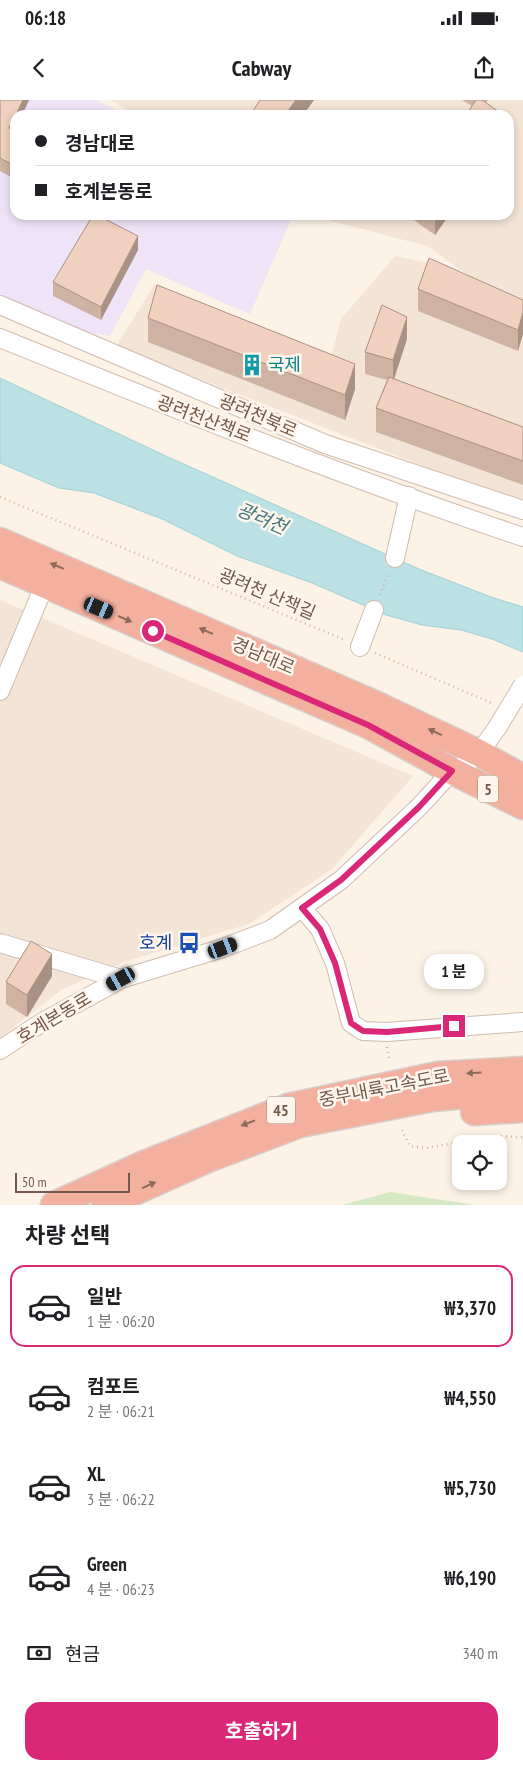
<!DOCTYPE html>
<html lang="ko">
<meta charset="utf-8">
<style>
:root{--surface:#fff;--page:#f6f6f6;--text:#202124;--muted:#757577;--line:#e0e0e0;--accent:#db2777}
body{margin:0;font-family:"PT Sans Narrow","Noto Sans KR",sans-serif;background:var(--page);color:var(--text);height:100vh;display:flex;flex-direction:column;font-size:19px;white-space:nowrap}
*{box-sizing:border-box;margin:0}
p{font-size:16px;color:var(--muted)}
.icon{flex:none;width:28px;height:28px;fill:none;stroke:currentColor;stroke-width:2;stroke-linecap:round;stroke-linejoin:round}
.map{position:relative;height:1105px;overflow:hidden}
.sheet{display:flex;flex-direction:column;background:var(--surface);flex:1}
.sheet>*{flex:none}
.guide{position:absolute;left:10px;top:10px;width:504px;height:110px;border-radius:15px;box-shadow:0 2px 8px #0003;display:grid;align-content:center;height:110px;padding:0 25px;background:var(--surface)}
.fabs{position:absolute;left:452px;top:1035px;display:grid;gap:10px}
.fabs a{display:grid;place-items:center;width:55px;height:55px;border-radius:10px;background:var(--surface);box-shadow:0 2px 8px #0003;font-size:25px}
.scale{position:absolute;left:15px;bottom:12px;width:115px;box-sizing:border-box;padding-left:5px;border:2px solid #74584b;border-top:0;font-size:14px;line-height:18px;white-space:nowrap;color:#74584b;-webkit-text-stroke:4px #fef6ec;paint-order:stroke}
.end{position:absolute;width:22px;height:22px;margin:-11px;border:6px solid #db2777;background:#fff;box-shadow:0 0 0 2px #fff}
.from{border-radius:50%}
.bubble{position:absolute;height:35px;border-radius:15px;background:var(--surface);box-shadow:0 2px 8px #0003;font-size:16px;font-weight:700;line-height:35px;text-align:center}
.car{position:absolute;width:15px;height:30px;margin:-15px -8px;border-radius:6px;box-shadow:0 0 4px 1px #0007;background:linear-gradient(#222 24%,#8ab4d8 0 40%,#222 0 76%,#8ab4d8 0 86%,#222 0)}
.guide b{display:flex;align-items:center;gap:18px;height:48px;font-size:19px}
.guide b+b{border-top:1px solid var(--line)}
.guide i{width:12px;height:12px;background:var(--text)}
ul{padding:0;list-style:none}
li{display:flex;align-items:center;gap:15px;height:82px;margin:0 10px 8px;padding:0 15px;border:2px solid transparent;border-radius:15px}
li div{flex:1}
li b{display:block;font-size:19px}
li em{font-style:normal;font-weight:700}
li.selected{border-color:var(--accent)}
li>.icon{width:45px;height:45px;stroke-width:1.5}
h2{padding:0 25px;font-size:22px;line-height:60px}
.pay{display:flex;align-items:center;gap:12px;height:55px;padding:0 25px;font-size:19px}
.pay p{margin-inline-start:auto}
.cta{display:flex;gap:10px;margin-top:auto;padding:10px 25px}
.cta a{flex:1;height:58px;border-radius:15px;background:var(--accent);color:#fff;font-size:20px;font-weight:700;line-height:58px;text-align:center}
.status{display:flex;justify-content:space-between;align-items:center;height:35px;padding:0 25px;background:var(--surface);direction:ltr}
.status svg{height:14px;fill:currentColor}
header{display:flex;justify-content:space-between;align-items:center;height:65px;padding:0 25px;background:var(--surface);font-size:22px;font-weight:700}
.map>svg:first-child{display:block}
</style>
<div class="status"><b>06:18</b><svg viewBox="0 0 49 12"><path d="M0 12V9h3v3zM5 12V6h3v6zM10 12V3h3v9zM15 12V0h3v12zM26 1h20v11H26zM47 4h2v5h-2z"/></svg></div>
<header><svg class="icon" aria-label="back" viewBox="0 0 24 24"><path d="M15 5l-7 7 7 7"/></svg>Cabway<svg class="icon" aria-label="share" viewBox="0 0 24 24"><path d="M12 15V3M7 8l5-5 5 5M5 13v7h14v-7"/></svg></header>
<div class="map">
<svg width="523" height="1105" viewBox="0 0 523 1105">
<rect width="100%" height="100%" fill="#fcf2e6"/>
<path fill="#f3e4d5" d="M111,0H523V214L427,146L309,115H509V15H136Z
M395,156L435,164L523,224V405L116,246L155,184L332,254L341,219Z
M0,500L413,676L332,769L249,824L124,862L61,890L0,938Z"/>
<path fill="#efe3f8" d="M0,0H97L124,15H15V115H293L250,214L146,169L110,236L45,226L0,205Z"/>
<path fill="#d5e9c5" d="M390,1092L476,1105H342Z"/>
<path fill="#bbe1e5" stroke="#a1d1d6" d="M0,278L168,357L419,469L491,497L523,507V552L492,539L461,530L422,525L386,515L312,483L237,456L162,419L94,393L59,388L0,363Z"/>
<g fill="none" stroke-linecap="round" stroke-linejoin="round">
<g stroke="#cfbcaf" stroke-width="20">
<path id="minor" d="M0,205L325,344L523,410
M0,238C173,308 346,378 523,437
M395,458L409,396
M360,547L374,510
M0,591L45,484
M302,808L320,829L335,863L351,923L363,931L387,932L523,922
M0,843L121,879
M0,950L41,923L121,879L223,848L270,830L341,780L419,707L452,671L466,664L479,653L497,628"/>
</g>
<g stroke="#d8d0cd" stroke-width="29">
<path id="highway" d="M0,441L375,604L479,653L523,678
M0,465L368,625L452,671L523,706
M474,1012L523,1009
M54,1105L144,1064L288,1007L438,975L523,970
M105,1105L208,1059L300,1024L433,998L523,990"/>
</g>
<path stroke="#d5b3a2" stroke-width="2.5" stroke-dasharray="1 4" stroke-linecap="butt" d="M0,397L345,540
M380,495L389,472
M375,553L494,604
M387,947L389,958
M402,1030L410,1046L426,1048L493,1036L523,1037"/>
<use href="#minor" stroke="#fff" stroke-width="18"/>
<use href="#highway" stroke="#f4b09f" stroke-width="26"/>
<g stroke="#cfbcaf" stroke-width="20" stroke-linecap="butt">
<path id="minor-bridge" d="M497,628L523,585"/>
</g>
<use href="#minor-bridge" stroke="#fff" stroke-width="18"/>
</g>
<path fill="#ceb3a3" d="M0,0H29L22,15H15V30L14,32H15V79L0,71Z
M260,0H314L303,15H253V11Z
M462,0H488L486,3L502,15L472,6Z
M411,115H449L435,135L411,118Z
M138,150L101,220L53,196V182Z
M418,189L523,200L518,251L418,211Z
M148,218L355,289L345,320L148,242Z
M407,239L394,279L523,327V385L376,332V308L387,280L365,274V252Z
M52,876L27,917L6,904V882Z"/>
<path fill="#a89285" d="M23,0H29L22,15H16Z
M296,0H314L303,15H285Z
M15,17V30L9,42V28Z
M435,115H449L435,135Z
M138,136V150L101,220V207Z
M523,212V234L518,251V230Z
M407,217V239L393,282V260Z
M355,264V289L345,320V295Z
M52,854V876L27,917V895Z"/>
<path fill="#f0d0be" stroke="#a89285" d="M0,0H23L16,15H15V17L9,28L15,32V66L0,58Z
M260,0H296L285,15H258L253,11Z
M476,0H482L502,14L501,15H466Z
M93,115H97L138,136L101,207L53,182Z
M429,158L523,200V212L518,230L418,189Z
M157,185L355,264L345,295L148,218Z
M382,205L407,217L393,260L365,252Z
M389,277L523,327V361L376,308Z
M31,841L52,854L27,895L6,882Z"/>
<defs><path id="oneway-solid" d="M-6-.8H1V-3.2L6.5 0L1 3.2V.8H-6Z" transform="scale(1.25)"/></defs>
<g fill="#8e6a5c">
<use href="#oneway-solid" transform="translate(57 466) rotate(-157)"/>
<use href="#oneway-solid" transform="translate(125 519) rotate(24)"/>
<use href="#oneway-solid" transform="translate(206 531) rotate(-157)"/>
<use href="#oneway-solid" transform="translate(435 632) rotate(-155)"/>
<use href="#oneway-solid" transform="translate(474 973) rotate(177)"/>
<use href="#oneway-solid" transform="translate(248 1023) rotate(159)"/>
<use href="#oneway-solid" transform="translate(149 1085) rotate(-24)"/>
</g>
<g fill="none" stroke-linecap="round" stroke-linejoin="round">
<path stroke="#db2777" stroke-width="6" d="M153,531L368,625L452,671L419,707L341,780L302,808L320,829L335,863L351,923L363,931L387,932L454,926"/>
</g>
<defs>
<g id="building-bare" transform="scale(1.725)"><path d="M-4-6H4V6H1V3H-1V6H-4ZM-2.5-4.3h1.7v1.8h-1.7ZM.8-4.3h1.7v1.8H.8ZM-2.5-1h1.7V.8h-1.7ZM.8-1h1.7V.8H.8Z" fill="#0f9aa8" stroke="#fef6ec" stroke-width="2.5" paint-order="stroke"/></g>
<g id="bus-bare" transform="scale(1.725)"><path d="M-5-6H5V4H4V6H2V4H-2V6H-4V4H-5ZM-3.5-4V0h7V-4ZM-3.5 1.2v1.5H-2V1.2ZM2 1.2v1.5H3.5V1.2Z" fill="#1a4fb4" stroke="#fef6ec" stroke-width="2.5" paint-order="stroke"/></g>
</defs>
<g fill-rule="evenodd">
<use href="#building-bare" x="252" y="265"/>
<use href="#bus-bare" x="189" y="843"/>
</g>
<g text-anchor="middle" stroke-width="5" stroke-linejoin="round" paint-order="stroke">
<g fill="#fef6ec" stroke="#9d877b" stroke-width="1">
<rect x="478" y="675.5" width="20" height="27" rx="4"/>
<rect x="267" y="996.5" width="28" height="27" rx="4"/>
</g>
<g font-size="16" font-weight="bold" fill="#74584b">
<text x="488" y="695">5</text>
<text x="281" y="1016">45</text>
</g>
<g font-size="18" fill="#0d838f" stroke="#fef6ec" text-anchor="start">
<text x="268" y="271">국제</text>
</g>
<g font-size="18" fill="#74584b" stroke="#fef6ec">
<text transform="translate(258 316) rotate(23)" y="6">광려천북로</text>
<text transform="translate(204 319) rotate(21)" y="6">광려천산책로</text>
<text transform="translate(267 494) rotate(23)" y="6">광려천 산책길</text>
<text transform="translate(263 556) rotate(23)" y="6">경남대로</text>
<text transform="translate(54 918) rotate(-31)" y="6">호계본동로</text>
<text transform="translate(384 988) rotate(-11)" y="6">중부내륙고속도로</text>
</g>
<g font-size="18" fill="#164399" stroke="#fef6ec" text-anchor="end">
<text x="172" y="849">호계</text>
</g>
<g font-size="19" font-style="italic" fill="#437980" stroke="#fef6ec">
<text transform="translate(262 418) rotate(23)" y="7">광려천</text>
</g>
</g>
</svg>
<div class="fabs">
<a><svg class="icon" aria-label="locate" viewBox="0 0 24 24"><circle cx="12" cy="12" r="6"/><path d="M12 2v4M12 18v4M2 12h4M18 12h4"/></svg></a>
</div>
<div class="scale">50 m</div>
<i class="end from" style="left:153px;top:531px"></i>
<i class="end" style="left:454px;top:926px"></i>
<div class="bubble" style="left:424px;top:854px;width:60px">1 분</div>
<i class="car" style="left:99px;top:508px;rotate:113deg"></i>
<i class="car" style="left:223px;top:848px;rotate:69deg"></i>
<i class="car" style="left:121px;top:879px;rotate:241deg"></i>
<div class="guide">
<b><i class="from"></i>경남대로</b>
<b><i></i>호계본동로</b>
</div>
</div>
<section class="sheet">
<h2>차량 선택</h2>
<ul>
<li class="selected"><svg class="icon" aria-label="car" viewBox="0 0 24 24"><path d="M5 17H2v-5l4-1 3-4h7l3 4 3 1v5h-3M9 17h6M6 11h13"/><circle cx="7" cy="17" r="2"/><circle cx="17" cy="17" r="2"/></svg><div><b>일반</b><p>1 분 · 06:20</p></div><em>₩3,370</em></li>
<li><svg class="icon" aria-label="car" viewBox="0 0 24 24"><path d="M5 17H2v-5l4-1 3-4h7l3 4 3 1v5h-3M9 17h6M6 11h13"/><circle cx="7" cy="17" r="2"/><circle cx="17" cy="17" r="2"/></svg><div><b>컴포트</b><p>2 분 · 06:21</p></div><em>₩4,550</em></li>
<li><svg class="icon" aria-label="car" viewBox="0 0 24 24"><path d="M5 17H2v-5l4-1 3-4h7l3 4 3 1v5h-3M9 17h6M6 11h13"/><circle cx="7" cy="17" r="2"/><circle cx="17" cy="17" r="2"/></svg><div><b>XL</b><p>3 분 · 06:22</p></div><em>₩5,730</em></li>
<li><svg class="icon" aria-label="car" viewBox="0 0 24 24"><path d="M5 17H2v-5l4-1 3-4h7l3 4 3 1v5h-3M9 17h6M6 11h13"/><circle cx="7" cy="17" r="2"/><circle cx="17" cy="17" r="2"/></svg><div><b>Green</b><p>4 분 · 06:23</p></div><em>₩6,190</em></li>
</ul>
<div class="pay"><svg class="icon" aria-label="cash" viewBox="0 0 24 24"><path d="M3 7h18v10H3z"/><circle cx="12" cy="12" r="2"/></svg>현금<p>340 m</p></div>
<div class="cta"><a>호출하기</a></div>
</section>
